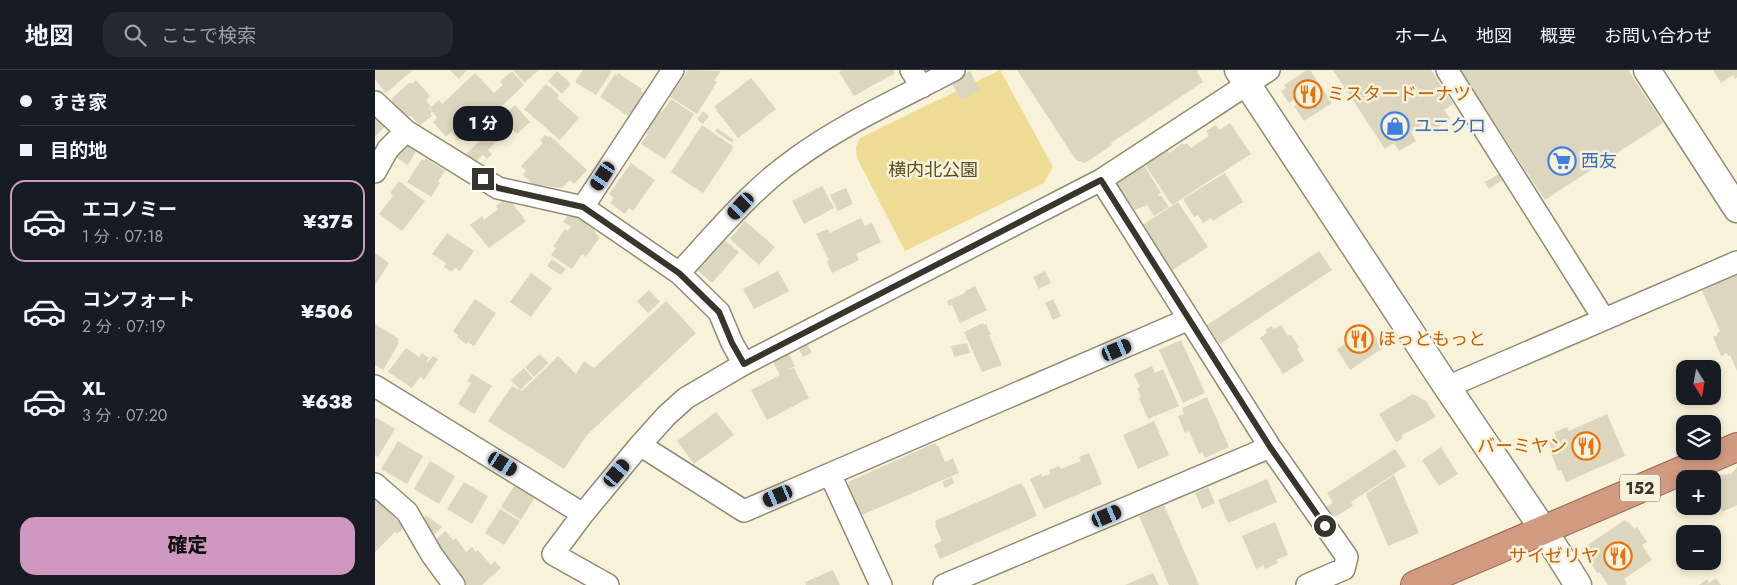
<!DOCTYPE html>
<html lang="ja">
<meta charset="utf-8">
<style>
:root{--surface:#171b24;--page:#242831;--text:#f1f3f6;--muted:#9ea1a6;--line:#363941;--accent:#ce98bf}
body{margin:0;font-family:Jost,"Noto Sans JP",sans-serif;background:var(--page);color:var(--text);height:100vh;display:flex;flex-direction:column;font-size:19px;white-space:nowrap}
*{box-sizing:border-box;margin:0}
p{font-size:16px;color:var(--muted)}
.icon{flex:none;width:28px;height:28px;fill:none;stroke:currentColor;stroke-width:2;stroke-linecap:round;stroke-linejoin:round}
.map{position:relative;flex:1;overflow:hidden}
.sheet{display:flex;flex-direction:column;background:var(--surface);width:375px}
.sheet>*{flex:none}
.guide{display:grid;align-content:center;height:110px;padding:0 20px;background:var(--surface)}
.needle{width:32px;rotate:169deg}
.controls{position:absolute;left:1301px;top:290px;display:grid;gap:10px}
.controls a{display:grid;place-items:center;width:45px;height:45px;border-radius:10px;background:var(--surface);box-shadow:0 2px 8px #0003;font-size:25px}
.end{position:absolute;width:22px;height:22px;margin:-11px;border:6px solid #38362c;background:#fff;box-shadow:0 0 0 2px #fff}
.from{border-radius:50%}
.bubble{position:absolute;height:35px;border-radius:15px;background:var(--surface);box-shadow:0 2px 8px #0003;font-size:16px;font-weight:800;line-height:35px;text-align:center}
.car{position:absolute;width:15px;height:30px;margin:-15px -8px;border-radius:6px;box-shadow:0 0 4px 1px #0007;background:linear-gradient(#222 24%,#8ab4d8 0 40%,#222 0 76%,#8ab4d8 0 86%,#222 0)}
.guide b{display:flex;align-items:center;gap:18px;height:48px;font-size:19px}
.guide b+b{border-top:1px solid var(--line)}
.guide i{width:12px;height:12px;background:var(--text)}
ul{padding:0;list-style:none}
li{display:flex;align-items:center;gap:15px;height:82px;margin:0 10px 8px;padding:0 10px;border:2px solid transparent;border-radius:15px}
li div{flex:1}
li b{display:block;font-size:19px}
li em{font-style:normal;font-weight:800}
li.selected{border-color:var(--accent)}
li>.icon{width:45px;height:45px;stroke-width:1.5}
.action{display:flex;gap:10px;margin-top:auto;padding:10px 20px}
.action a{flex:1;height:58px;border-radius:15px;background:var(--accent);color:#111;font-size:20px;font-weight:800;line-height:58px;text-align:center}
header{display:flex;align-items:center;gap:30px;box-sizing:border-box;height:70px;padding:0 25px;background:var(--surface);border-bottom:1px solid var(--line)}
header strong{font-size:24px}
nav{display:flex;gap:28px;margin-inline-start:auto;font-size:18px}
.search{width:350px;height:45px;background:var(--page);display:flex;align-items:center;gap:12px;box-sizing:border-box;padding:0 18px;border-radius:15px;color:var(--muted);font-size:19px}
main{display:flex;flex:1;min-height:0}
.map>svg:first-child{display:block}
</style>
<header>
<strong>地図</strong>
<div class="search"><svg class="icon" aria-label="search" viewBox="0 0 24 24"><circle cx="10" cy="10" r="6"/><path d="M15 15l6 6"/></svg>ここで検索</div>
<nav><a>ホーム</a><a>地図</a><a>概要</a><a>お問い合わせ</a></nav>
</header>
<main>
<section class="sheet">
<div class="guide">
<b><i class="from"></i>すき家</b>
<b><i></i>目的地</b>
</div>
<ul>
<li class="selected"><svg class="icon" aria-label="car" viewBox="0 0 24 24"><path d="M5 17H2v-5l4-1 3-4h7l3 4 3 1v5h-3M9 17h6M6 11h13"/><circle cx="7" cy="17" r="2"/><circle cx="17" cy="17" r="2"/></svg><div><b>エコノミー</b><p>1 分 · 07:18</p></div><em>¥375</em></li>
<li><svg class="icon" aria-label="car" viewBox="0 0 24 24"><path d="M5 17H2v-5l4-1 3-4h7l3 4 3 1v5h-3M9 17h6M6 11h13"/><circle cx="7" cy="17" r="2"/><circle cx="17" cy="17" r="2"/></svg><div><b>コンフォート</b><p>2 分 · 07:19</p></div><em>¥506</em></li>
<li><svg class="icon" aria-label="car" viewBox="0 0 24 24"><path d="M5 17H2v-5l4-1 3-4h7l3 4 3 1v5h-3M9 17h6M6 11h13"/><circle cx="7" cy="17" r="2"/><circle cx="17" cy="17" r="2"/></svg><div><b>XL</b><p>3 分 · 07:20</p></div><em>¥638</em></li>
</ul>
<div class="action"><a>確定</a></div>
</section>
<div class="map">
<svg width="1362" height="515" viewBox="0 0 1362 515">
<rect width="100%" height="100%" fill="#f8f2da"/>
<path fill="#efdc94" d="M625,0L678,97L669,113L530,181L482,88L481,77L485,68Z"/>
<path fill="#dcd6be" d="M0,0H38L11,23L0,10Z
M75,0H92L84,9Z
M138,0H164L149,13Z
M208,0H235L237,1L221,25L200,12Z
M313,0L346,1L339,11L342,12L322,44L295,27Z
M465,0H518L520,3L479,26L464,2L466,1Z
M642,0H824L822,2L828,12L736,73L737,75L710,93L701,90Z
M932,0H935L957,33L929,51L919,36L922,34L919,30L914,33L906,21L911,18L909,15Z
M958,0H1056L1078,34L1069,40L1075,49L1059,60L1053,51L1036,62L1041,71L1024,81L1019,73L1010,79Z
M1085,0H1253L1288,53L1170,130Z
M1338,0H1362V7L1360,9L1358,5L1346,13Z
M137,1L149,15L114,48L111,45L83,71L76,62L71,67L58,52L62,48L55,38L64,30L67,34L100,3L119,23L128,15L125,12Z
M182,1L196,14L187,24L173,11Z
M595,1L605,20L586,30L576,12Z
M243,3L267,19L266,21L269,23L253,46L225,27L240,4L242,5Z
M376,8L401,39L363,68L339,37Z
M41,10L55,26L51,30L56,36L54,38L57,42L55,43L57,46L45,55L36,46L34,47L16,33L18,31L16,29L35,12L37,14Z
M171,14L184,25L182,28L204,48L185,70L149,39Z
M296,29L319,44L290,89L266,74L273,64L271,63L285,40L287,42Z
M140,35L155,52L142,64L127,47Z
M0,41L13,53L0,67Z
M328,41L334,46L328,54L322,49Z
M855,53L876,84L797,135L769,93L791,78L794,83L808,73L809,75L812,73L816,78L834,66L831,61L841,55L844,60Z
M327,55L359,77L328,123L296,102Z
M342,58L359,70L357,73L340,61Z
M116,60L124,69L113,80L117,84L112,89L108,85L99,93L91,84Z
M170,65L173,67L175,66L212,100L199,114L195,110L187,118L158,114L148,105L151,101L146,96L168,73L165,70Z
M28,72L41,81L33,95L19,86Z
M51,88L70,101L63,111L65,113L56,127L32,112L47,89L49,91Z
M256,93L280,110L258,141L254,138L250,144L235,133L239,128L234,124Z
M769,95L786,123L783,125L784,127L786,125L794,137L779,146L772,135L760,140L741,112Z
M850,103L868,132L838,151L836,148L828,153L823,145L819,147L808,129Z
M1125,103L1129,109L1114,119L1110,112Z
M24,111L50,131L27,161L4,144L18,126L15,123Z
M447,116L459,138L429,154L417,131Z
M471,118L478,134L463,141L455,125Z
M131,128L134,129L151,151L114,178L95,155L107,146L109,150L123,139L121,136Z
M803,132L833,177L796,201L766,156Z
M195,142L219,159L221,164L225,167L211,187L207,184L197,199L176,185L181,178L178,177L190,159L193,161L196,157L188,152Z
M486,148L490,156L497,153L506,172L481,184L484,190L457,203L452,192L454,190L441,164L453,159L455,163Z
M370,151L400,177L384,195L355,169Z
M72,163L99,181L85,201L80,198L77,202L69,197L71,193L57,184Z
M348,169L364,182L337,213L322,200Z
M944,181L957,200L845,274L832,255Z
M0,183L14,193L0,215Z
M177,189L191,199L186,205L172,196Z
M403,201L414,221L379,239L368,219Z
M670,201L676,213L664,219L658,207Z
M1362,201V301L1355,285L1353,286L1352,283L1346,286L1338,267L1343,265L1342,263L1345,261L1325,216Z
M156,203L177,218L156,247L135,232Z
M600,216L612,240L585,253L577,235L574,236L572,231L590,223V221Z
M274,220L285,232L273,243L262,231Z
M100,229L121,243L99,276L93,272L91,274L82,267L83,265L78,261Z
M678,229L686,246L678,250L670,233Z
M291,231L321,263L211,366L189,399L113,351L137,316L147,321L183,286L201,304L209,291L219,298Z
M608,253L609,255L611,254L616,265H614L627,295L607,302L589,262Z
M0,254L24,269L22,272L24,273L8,300L0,295Z
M906,255L913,266L916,265L924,277L922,279L929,291L908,304L885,268L892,263L890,260L897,256L899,259Z
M995,258L1008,278L975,300L962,279Z
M806,270L830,323L808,333L784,280Z
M431,272L437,283L428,287L423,277Z
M592,273L595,283L579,287L576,276Z
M31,278L44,287L47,283L54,288L51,292L52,293L58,286L63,289L49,310L45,307L37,318L13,302Z
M413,282L420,296L412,300L419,298L434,328L392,350L376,320L405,305L397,290Z
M165,284L173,293L159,307L150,297Z
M777,296L780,303L788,299L804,336L773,349L764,328L766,327L762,318L765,317L759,304Z
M149,298L158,308L145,320L136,310Z
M97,304L117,316L99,344L83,334L96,313L92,311Z
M1038,324L1051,331L1061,347L1027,365L1028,368L1021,372L1004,344Z
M832,327L854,377L830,388L827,382L824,384L814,361L810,363L803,346L809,344L807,338Z
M341,342L359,365L319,394L302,371Z
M1232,344L1250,386L1191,412L1186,400L1183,401L1176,383L1178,382L1173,370L1181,366L1179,362L1192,357L1194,361Z
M0,347L20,359L3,387L0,385Z
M779,351L794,385L763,399L748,365Z
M23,371L48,386L32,414L6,399Z
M560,373L562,376L563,375L570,392L578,388L584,403L487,445L473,415L474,414L473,412Z
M1066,377L1083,404L1064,416L1047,390Z
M1020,379L1031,396L976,432L978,436L958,448L951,437L958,433L952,423Z
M714,383L727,414L669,439L655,409L666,404L667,407L675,404L674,400L684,396L686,399L706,391L704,387Z
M55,391L80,406L64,434L39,419Z
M1362,397V435L1347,442L1345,438L1338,436V409L1344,405L1356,404Z
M1019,405L1044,463L1013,476L991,424Z
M577,407L579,413L570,418L567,412Z
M892,409L902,432L853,453L843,430Z
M89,412L113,426L97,454L72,439Z
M141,413L161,425L146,450L126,437Z
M646,413L648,416H649L662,446L565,489L559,475L567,471L560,455L561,454L560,451Z
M833,417L840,433L827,439L820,423Z
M0,428L29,457L22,464L20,462L0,482Z
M789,435L824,515H794L764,446Z
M125,439L145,451L129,475L110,463Z
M51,445L67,457L54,470L46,451Z
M1250,450L1253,453L1254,452L1259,459L1262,457L1272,472L1267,475L1277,490L1249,509L1252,514L1250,515H1233L1224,502L1222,503L1209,482L1212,480L1210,477Z
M900,452L913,485L901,490L903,493L890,499L889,495L881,499L867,466Z
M70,461L78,470L81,468L91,482L97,477L101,482L103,480L116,495L120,491L126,498L107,515H88L56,474Z
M458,500L465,515H431L430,512Z
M778,503L784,515H750Z
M1341,508L1346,515H1324L1332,509L1334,513Z"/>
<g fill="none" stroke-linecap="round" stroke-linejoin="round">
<g stroke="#918b76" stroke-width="24">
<path id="minor" d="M536,0L547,17
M1072,0L1229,249
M0,32L31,61L123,118L208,137L304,203L344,242L357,273L369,294
M0,102L13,79L31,61
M726,110L895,377L972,487L969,499L932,515
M208,137L298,0
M304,203C340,164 377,119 420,89C469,53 526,28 579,0
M0,316L208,444
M1072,317L1362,192
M265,375L369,441L814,249
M455,404L506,515
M0,414L32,442L57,485L79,515
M233,515L178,484L208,444L265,375L291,346L311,328L369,294L726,110L894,0
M569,515L895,377"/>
</g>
<g stroke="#918b76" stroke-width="29">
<path id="tertiary" d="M863,0L1072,317L1168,459L1203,515
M1272,0L1362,139"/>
</g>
<g stroke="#95664e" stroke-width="30">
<path id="trunk" d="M1040,515L1362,377"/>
</g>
<use href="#minor" stroke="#fff" stroke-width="21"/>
<use href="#tertiary" stroke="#fff" stroke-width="26"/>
<use href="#trunk" stroke="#d29a80" stroke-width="28"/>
</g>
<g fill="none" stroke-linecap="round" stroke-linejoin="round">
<path stroke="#38362c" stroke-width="6" d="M108,109L123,118L208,137L304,203L344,242L357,273L369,294L726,110L895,377L950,456"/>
</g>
<defs>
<g id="restaurant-ring" transform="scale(1.4375)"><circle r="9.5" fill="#f8f2da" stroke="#e8710a" stroke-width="1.5"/><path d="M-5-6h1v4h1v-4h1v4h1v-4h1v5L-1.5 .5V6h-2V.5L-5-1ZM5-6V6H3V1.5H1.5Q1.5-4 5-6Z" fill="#e8710a"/></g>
<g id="shop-ring" transform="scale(1.4375)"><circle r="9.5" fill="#f8f2da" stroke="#3f7fe0" stroke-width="1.5"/><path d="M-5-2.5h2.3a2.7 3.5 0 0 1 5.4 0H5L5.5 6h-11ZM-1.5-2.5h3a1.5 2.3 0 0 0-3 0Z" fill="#3f7fe0"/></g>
<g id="supermarket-ring" transform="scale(1.4375)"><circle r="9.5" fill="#f8f2da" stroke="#3f7fe0" stroke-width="1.5"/><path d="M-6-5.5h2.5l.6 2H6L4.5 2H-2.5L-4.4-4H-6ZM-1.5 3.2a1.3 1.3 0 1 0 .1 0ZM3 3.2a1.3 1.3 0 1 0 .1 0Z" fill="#3f7fe0"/></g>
</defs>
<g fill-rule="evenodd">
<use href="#restaurant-ring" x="933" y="24"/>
<use href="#shop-ring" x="1020" y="56"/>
<use href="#supermarket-ring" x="1187" y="91"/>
<use href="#restaurant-ring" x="984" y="269"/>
<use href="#restaurant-ring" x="1211" y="376"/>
<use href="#restaurant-ring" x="1243" y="486"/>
</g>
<g text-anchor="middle" stroke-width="5" stroke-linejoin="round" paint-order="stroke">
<rect fill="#f8f2da" stroke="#726e60" stroke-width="1" x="1245" y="404.5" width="40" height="27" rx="4"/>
<g font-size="16" font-weight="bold" fill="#38362c">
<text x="1265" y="424">152</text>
</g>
<g font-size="18" fill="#c56008" stroke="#f8f2da" text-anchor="start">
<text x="952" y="30">ミスタードーナツ</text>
<text x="1003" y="275">ほっともっと</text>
<text x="1192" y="382" text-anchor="end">バーミヤン</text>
<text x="1224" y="492" text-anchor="end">サイゼリヤ</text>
</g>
<g font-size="18" fill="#366cbe" stroke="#f8f2da" text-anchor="start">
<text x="1039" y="62">ユニクロ</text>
<text x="1206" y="97">西友</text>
</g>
<g font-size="18" fill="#584d23" stroke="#f8f2da">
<text x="558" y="106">横内北公園</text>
</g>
</g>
</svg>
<div class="controls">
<a><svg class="needle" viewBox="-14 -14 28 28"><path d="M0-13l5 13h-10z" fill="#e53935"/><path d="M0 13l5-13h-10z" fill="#9ea1a6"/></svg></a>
<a><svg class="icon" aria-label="layers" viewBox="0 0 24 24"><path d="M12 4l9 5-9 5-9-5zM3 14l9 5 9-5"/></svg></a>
<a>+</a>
<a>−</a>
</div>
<i class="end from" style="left:950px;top:456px"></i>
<i class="end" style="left:108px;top:109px"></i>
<div class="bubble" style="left:78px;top:36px;width:60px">1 分</div>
<i class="car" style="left:228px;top:106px;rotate:213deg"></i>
<i class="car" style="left:366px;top:136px;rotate:223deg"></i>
<i class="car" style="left:742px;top:280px;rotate:67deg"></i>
<i class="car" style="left:128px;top:394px;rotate:121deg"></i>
<i class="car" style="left:242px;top:403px;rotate:40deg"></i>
<i class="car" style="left:403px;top:426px;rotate:247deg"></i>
<i class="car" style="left:732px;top:446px;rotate:67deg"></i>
</div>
</main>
